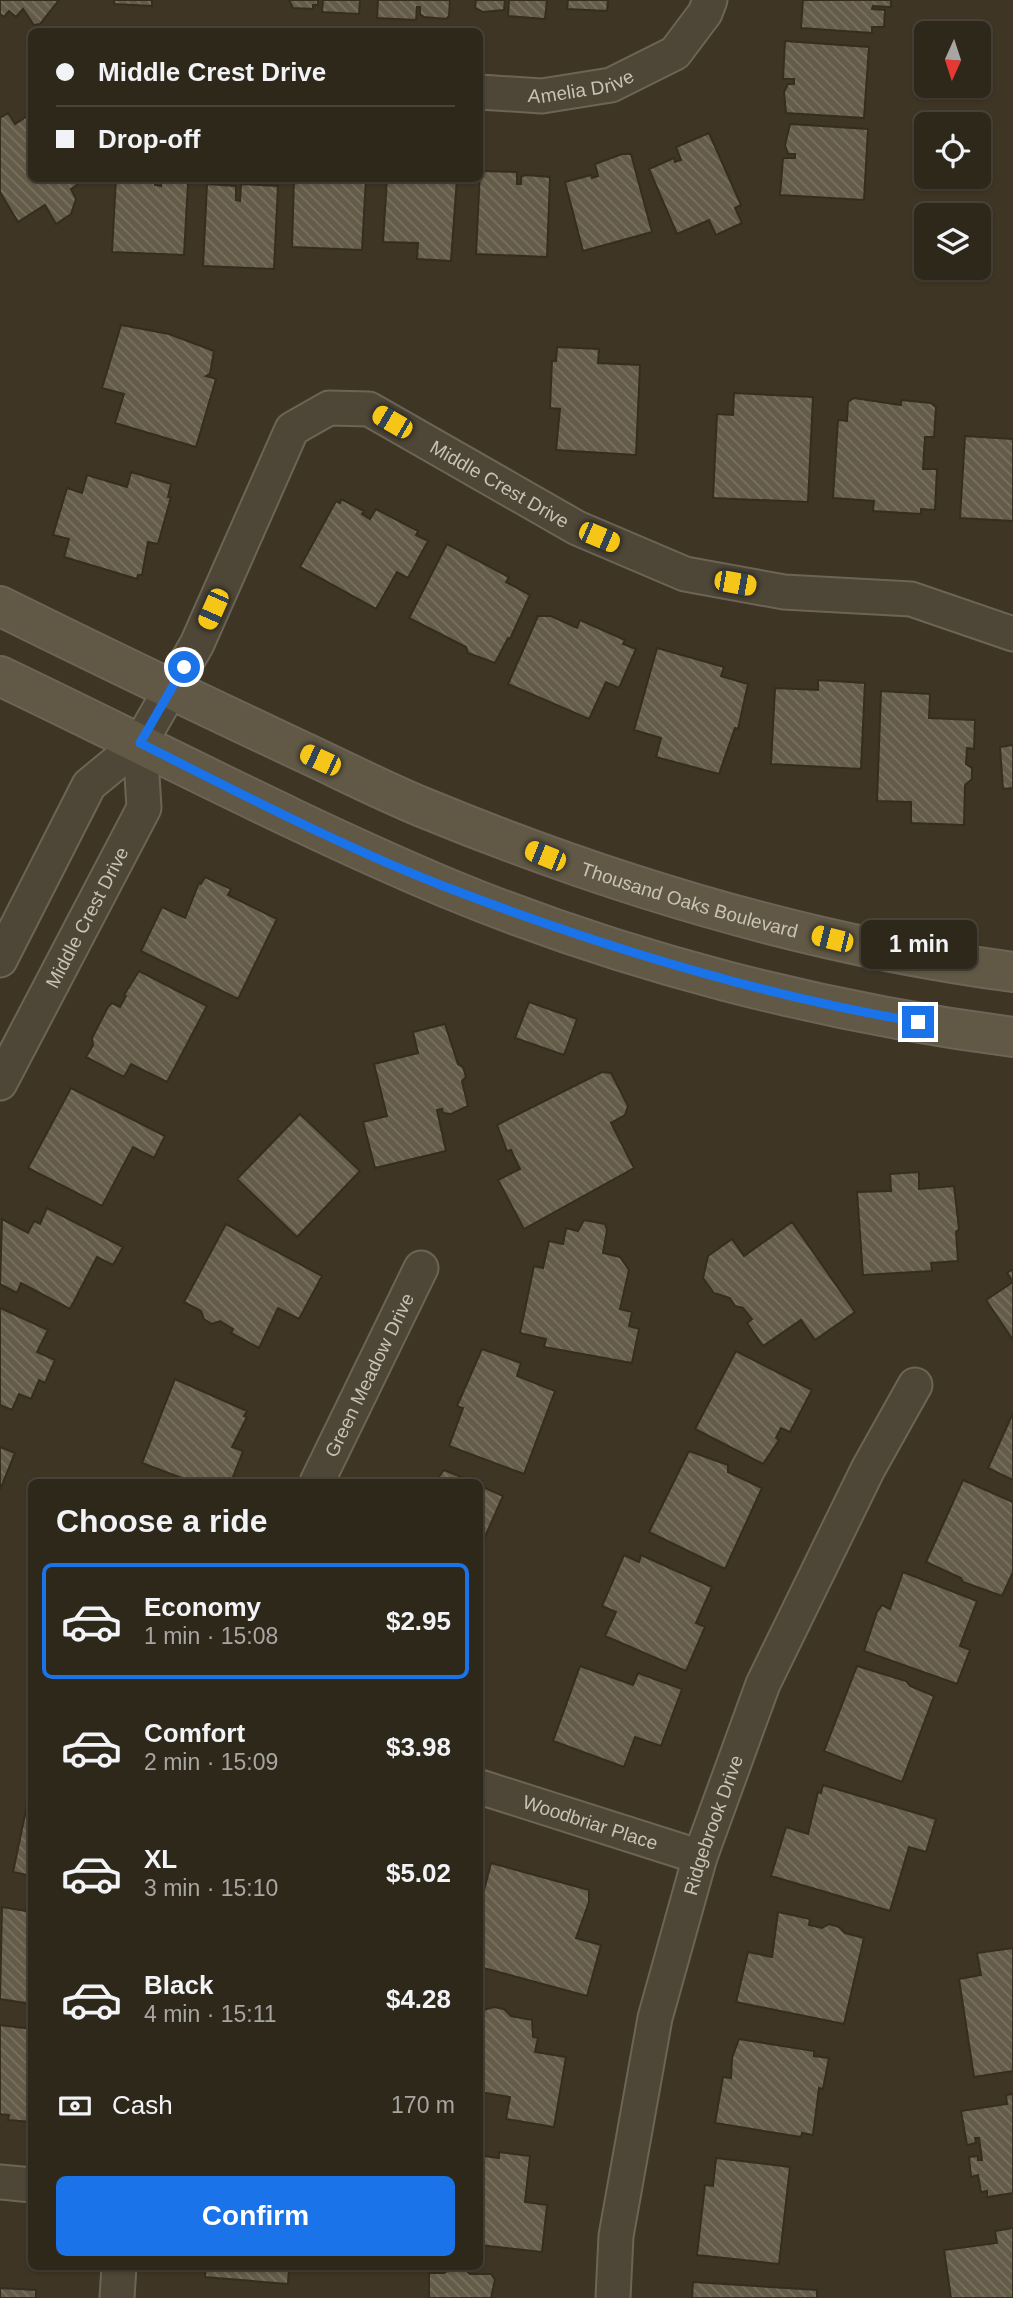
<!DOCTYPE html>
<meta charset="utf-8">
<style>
:root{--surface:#2e281b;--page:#3a3428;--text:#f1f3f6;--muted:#a7a6a3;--line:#49443a;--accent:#1a73e8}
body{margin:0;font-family:Arial,sans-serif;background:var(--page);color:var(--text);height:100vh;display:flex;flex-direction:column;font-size:26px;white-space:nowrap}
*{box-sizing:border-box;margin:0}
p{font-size:23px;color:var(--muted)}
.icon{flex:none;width:38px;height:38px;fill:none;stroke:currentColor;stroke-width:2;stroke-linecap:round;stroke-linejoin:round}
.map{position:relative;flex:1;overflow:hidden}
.sheet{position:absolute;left:28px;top:1479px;width:455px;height:791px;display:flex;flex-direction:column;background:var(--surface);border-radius:10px;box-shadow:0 2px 5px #0004,0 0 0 2px var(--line)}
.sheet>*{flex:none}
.guide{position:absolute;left:28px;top:28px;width:455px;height:154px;border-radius:10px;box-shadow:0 2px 5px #0004,0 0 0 2px var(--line);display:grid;align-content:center;height:154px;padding:0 28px;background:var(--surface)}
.needle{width:46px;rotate:183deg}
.fabs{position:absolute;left:914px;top:21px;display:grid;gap:14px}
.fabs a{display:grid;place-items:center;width:77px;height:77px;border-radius:10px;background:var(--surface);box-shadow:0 2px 5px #0004,0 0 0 2px var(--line);font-size:35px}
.end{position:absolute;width:32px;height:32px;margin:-16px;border:9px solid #1a73e8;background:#fff;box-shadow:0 0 0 4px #fff}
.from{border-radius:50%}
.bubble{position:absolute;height:49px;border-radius:10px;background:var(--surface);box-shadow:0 2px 5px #0004,0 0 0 2px var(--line);font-size:23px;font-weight:700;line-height:49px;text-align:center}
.car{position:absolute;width:21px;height:42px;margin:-21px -10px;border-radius:9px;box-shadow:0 0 5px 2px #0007;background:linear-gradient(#f5c518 24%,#345 0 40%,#f5c518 0 76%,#345 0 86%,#f5c518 0)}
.guide b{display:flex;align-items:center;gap:24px;height:66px;font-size:26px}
.guide b+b{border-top:2px solid var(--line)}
.guide i{width:18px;height:18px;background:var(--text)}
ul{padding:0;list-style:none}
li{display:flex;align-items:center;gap:21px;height:116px;margin:0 14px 10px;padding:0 14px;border:4px solid transparent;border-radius:10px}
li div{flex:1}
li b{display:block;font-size:26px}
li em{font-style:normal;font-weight:700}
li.active{border-color:var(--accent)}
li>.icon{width:63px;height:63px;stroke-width:1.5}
h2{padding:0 28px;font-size:32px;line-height:84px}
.pay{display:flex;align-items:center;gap:18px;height:77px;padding:0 28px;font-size:26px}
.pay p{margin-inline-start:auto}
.button{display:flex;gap:14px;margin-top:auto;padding:14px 28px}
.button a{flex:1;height:80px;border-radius:10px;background:var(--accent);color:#fff;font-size:28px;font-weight:700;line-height:80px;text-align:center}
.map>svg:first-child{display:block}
</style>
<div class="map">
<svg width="1013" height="2298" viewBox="0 0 1013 2298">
<defs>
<pattern id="building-back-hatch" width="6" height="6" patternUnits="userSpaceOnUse" patternTransform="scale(1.75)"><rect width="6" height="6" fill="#645c48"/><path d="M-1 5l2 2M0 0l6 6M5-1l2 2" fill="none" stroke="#797260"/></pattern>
</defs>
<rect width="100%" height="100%" fill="#3e3524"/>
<path fill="url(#building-back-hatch)" stroke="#352e1f" stroke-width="2" d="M0,0H59L40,24L34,25L23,9L16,17L9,11L4,17L0,14Z
M114,0H152V6L114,4Z
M289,0H318V5H313V9L293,8Z
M323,0H360L359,14L322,12Z
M378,0H450L449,16L446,19L424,17L420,14V7H417L416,20L377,18Z
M476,0H505L504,10L483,12L475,8Z
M509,0H547L545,19L508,16Z
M568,0H608L607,11L567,9Z
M803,0H891V7L873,6L872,9L885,10L884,27H872V33L801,28Z
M785,41L869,47L864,118L786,113L784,92L788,84H794V79H783Z
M8,113L15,124L32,113V178H73L77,185L71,189L76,199L71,214L56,224L45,205L18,222L0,192V118Z
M790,124L868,129L864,200L780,195L783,158H795V154H788L785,145Z
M709,133L741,205L735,208L742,223L716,235L709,220L677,234L649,169L674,158L675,162L681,160L676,147Z
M622,154H631L652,232L583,251L565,182L591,175L592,178L598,176L595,164Z
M480,171L517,172V184H521V177L525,175L550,177L547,257L476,254Z
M116,178H155V185L161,186V182L188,183L184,255L112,252Z
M294,178H366L362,250L292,247Z
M387,178H457L451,261L417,259L418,243L383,242Z
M207,184L236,186V200L240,201L241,184L278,186L274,269L203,266Z
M121,325L169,334L214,351L210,374L206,376L216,379L196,447L115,423L124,394L102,388Z
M557,347L599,349L598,363L640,365L636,455L556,450L560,409L550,408L552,361H556Z
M734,393L813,397L808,502L713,498L717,414L733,415Z
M854,398L901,405V400L931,403L936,407L934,437H925L923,469H937L935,510L921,509V514L873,511L874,501L833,498L838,420L847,421L848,402Z
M965,436L1013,439V521L960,518Z
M131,472L171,484L168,497H171L158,544L148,542L142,575H138L137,579L64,557L69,539L53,535L67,488L82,493L87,475L127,487Z
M341,499L364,511L362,514L370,519L376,509L418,531L416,535L428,541L408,578L397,572L376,609L300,567L336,501L340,503Z
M447,544L509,577L506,582L530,595L510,639L508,638L495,663L468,653L466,647L409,618Z
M538,616H551L577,628L580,620L625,640L623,644L636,649L619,688L606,682L589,719L508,684Z
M657,648L724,667L721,676L748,684L738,729L735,728L719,774L656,757L661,738L634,730Z
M818,680L865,683L861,769L771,764L775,688L818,690Z
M881,691L930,694L929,718L975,720L974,749L967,748L966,764L972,768V779L965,785L964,825L911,823V802L877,801Z
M1013,745V788L1003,789L1000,747Z
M205,877L231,889L228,895L277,919L238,999L141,951L162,907L185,918L199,883L201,884Z
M139,971L207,1006L167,1082L131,1064L124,1077L86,1057L93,1045L92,1038L108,1007L112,1003L120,1007L126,996L124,995Z
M529,1002L577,1019L564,1055L515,1038Z
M445,1024L458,1064L463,1067L466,1077L462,1081L468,1106L451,1114L443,1113L442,1109L437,1110L446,1151L375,1168L363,1122L387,1116L374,1064L418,1053L413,1032Z
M602,1072L611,1073L628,1106L625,1115L611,1123L634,1168L524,1229L498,1180L520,1169L511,1150L507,1151L497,1125Z
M71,1088L165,1136L154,1158L133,1147L102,1206L28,1168Z
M300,1114L360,1171L297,1237L237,1179Z
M919,1172V1189L954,1186L959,1229L956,1232L958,1261L931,1263L932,1271L863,1275L857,1192L891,1191L890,1174Z
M47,1208L123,1247L113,1265L97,1257L70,1309L21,1283L17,1293L0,1284L2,1219L28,1233L34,1221L40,1224Z
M584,1220L605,1224L607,1230L603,1253L620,1257L629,1270L620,1309L632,1312L629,1326L639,1329L632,1363L544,1347L546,1339L520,1333L534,1266L543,1268L549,1241L563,1244L566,1228L578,1231Z
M792,1222L855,1312L815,1340L801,1320L763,1346L747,1323L752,1319L743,1308L735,1306L730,1298L714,1293L703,1278L708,1256L732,1239L744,1256Z
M226,1224L322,1276L299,1319L278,1308L259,1348L231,1333L233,1329L220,1321L212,1324L204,1319L201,1311L184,1302Z
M1013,1269V1340L986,1300L1013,1282L1007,1273Z
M0,1308L48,1330L37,1352L55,1360L45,1383L39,1380L31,1399L19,1394L12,1410L0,1405Z
M482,1349L521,1363L517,1376L555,1391L524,1474L449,1446L463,1408L457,1406Z
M736,1351L812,1390L790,1432L781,1428L776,1438L779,1440L763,1464L695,1429Z
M175,1379L247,1411L244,1416L247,1417L232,1447L243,1451L231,1482H180L182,1478L142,1463Z
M1013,1413V1480L988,1468Z
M0,1447L15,1453L0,1490Z
M689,1451L728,1465V1472L762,1488L725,1569L649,1532Z
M444,1470L466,1479L473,1477L482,1481L485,1488L503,1496L480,1548V1482H435Z
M963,1480L1013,1502V1572L1002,1596L963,1582L961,1578L926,1562Z
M624,1555L639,1562L641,1555L712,1587L696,1623L705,1627L686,1671L605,1636L616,1612L602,1606Z
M903,1572L977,1601L960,1646L970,1650L957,1684L864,1651L877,1612L882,1605L890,1609Z
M580,1666L633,1685L638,1673L682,1689L661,1746L635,1737L624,1767L553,1741Z
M857,1666L906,1681L910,1686L934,1696L902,1782L824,1751Z
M823,1785L936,1819L926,1852L909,1847L890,1911L771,1876L786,1827L808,1834L818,1792L821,1793Z
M31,1786H32V1876L13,1872Z
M491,1863L589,1890V1902L576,1938L601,1945L587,1996L480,1967V1906Z
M2,1907L32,1912V2004L0,1999Z
M778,1912L810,1919L809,1925L822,1928L829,1924L839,1927L845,1933L864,1938L844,2024L736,2002L748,1952L772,1957Z
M1013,1948V2071L974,2077L959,1979L981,1975L977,1953Z
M494,2007L504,2009L511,2016L532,2020L533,2037L538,2038L535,2052L566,2057L554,2127L506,2119L510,2097L480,2092V2011Z
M0,2025L32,2029V2122L8,2120L9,2115L0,2114Z
M739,2039L814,2051V2056L829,2058L823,2089L819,2088L813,2135L802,2133L801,2137L715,2123L723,2077L731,2078L732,2058Z
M1013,2094V2193L987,2197V2191L981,2192L978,2175L971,2177L969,2157L978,2156V2160H982L979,2138H975L976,2143L967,2145L961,2111L1007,2104L1006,2095Z
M480,2150L484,2156L499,2158V2152L530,2156L525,2202L547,2205L542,2252L480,2245Z
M716,2158L790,2167L779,2264L697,2255L705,2185L713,2186Z
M1013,2228V2298H951L944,2250L997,2243L995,2231Z
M206,2266H289L288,2284L205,2277Z
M453,2268H463L470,2274H491L495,2280L491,2298H429V2273H444Z
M693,2282L817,2290V2298H692Z
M0,2288L36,2290V2298H0Z"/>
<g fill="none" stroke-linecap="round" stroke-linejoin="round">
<g stroke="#6c6556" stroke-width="37">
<g id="minor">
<path id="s1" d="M480,92L542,96L611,85L675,53L705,13L710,0"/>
<path id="s2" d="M0,960L89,785L140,743L197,644L292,429L329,408L369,409L577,528L685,574L784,592L911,599L1013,634"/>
<path id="s3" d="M0,1083L144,808L140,743"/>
<path id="s4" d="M317,1482L421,1268"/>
<path id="s5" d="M480,1787L700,1857"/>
<path d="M0,2182L32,2185"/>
<path d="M117,2298L119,2266"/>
<path id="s6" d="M613,2298L616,2236L655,2018L700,1857L763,1684L868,1469L915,1385"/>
</g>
</g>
<g stroke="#6c6556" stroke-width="42">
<g id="secondary">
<path id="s7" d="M0,606C99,655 199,703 299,750C340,769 381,790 422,807C611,885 810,945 1013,972"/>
<path d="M0,676C149,747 295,824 447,888C626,962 821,1012 1013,1037"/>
</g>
</g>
<use href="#minor" stroke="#4e4738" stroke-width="33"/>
<use href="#secondary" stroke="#615946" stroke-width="38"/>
</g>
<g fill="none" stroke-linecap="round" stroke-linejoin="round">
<path stroke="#1a73e8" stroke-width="9" d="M184,667L140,743C242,794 344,848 451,889C603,947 758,995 918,1022"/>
</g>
<g text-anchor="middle" stroke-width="5" stroke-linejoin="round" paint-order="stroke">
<g font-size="19" fill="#c9c3b4" stroke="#332c1d">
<text dy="7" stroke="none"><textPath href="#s1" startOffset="102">Amelia Drive</textPath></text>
<text dy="7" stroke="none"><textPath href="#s2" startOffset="845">Middle Crest Drive</textPath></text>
<text dy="7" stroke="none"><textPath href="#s7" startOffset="751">Thousand Oaks Boulevard</textPath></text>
<text dy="7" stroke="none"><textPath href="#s3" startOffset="187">Middle Crest Drive</textPath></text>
<text dy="7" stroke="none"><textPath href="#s4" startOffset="119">Green Meadow Drive</textPath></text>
<text dy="7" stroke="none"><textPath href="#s5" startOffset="116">Woodbriar Place</textPath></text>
<text dy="7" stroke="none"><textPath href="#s6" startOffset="485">Ridgebrook Drive</textPath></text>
</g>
</g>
</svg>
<div class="fabs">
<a><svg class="needle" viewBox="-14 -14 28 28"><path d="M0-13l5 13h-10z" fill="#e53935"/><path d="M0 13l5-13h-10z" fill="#a7a6a3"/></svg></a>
<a><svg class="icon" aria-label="locate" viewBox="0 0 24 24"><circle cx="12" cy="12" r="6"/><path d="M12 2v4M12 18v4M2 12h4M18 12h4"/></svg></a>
<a><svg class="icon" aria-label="layers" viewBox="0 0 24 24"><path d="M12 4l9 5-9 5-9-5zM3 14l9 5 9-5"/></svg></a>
</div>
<i class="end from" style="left:184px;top:667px"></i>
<i class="end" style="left:918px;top:1022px"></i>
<div class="bubble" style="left:861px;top:920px;width:116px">1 min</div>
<i class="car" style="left:392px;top:422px;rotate:300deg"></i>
<i class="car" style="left:599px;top:537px;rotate:113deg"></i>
<i class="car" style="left:735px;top:583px;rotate:100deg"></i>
<i class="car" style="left:213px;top:609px;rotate:204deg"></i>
<i class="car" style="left:320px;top:760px;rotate:295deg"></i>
<i class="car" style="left:545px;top:856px;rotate:292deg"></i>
<i class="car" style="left:832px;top:939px;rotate:284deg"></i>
<div class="guide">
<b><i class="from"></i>Middle Crest Drive</b>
<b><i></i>Drop-off</b>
</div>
<section class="sheet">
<h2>Choose a ride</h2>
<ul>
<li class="active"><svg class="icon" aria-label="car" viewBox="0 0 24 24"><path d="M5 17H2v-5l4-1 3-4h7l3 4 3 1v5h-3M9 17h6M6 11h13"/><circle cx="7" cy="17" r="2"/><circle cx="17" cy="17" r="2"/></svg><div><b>Economy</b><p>1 min · 15:08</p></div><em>$2.95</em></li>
<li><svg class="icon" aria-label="car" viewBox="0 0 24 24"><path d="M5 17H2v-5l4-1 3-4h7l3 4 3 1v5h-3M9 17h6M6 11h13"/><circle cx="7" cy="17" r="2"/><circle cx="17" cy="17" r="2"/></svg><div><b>Comfort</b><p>2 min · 15:09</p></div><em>$3.98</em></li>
<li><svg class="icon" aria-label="car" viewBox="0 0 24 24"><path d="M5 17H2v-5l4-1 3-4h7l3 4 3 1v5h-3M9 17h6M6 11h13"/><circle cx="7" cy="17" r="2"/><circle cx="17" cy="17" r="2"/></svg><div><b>XL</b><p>3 min · 15:10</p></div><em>$5.02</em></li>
<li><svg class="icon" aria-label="car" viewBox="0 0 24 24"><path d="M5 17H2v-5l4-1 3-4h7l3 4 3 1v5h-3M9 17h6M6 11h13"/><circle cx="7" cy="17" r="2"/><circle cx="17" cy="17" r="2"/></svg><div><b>Black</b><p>4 min · 15:11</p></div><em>$4.28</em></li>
</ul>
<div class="pay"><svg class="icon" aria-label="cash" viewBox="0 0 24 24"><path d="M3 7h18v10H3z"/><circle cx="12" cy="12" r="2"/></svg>Cash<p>170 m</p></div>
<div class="button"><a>Confirm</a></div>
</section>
</div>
